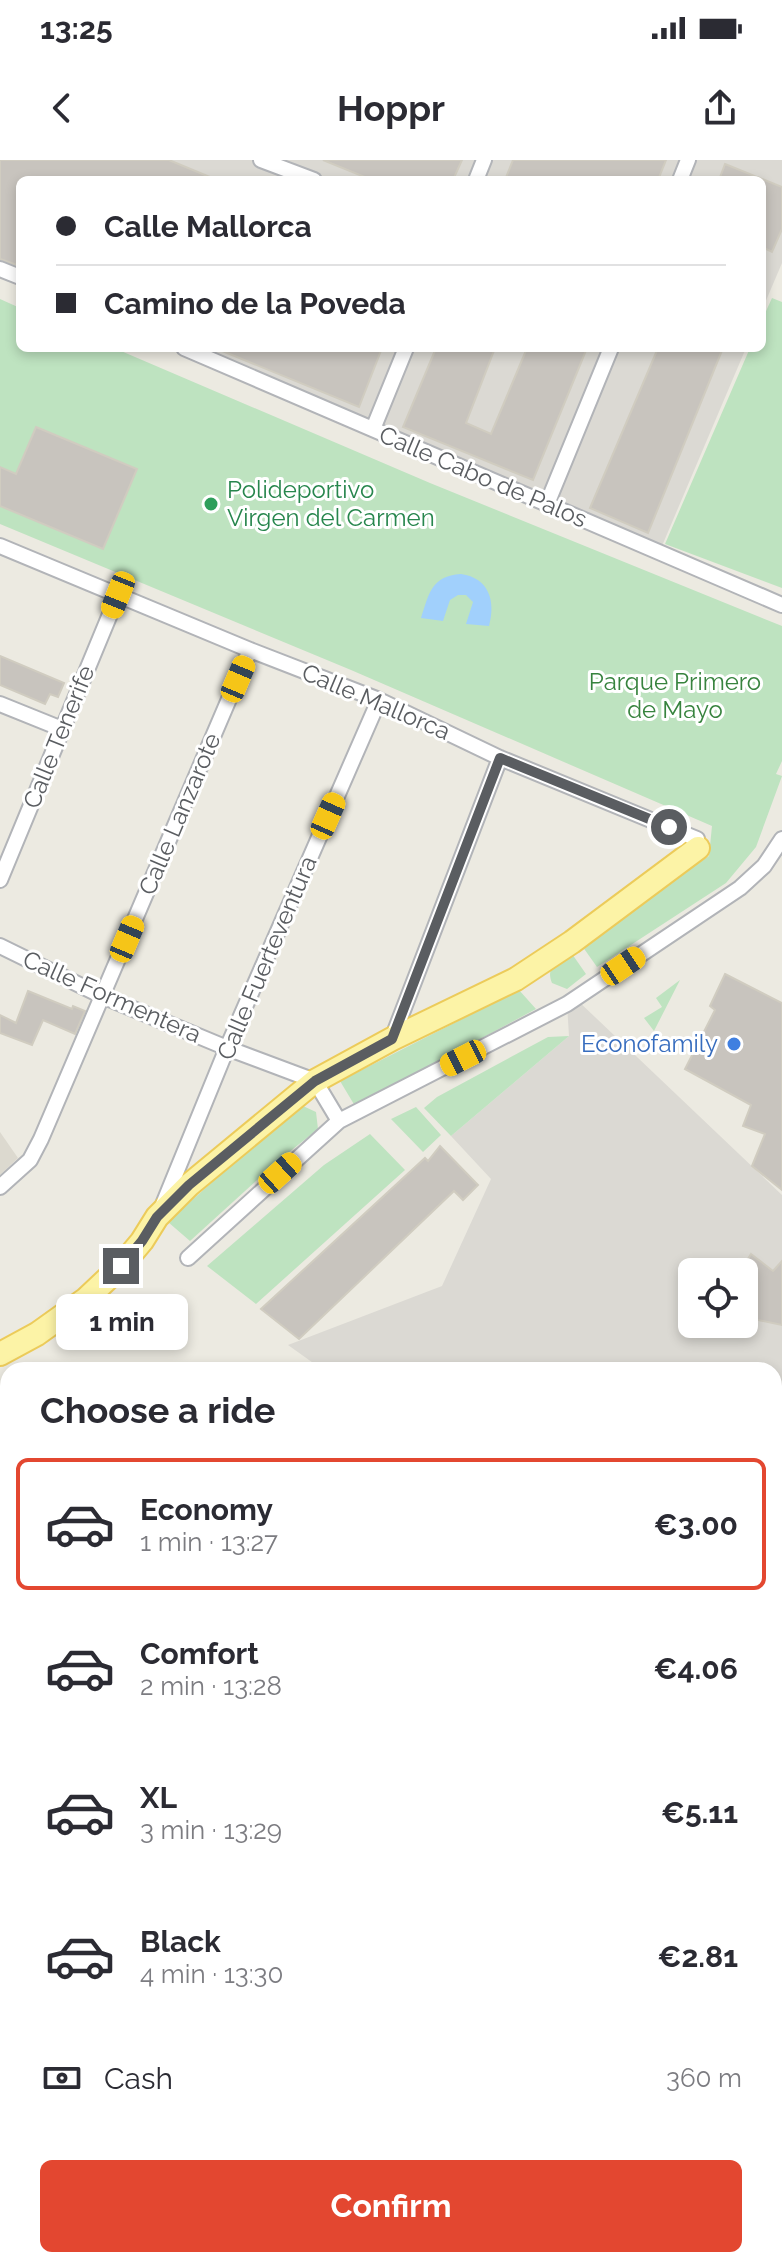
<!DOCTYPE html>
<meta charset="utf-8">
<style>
:root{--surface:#fff;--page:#f7f7f7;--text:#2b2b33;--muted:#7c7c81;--line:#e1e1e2;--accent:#e34730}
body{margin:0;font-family:Raleway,sans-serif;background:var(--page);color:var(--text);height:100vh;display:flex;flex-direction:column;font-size:30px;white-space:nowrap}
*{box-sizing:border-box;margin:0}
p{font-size:26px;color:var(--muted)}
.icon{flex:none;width:44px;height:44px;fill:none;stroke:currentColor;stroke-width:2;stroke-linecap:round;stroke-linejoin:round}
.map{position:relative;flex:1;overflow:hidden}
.sheet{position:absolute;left:0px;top:1202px;width:782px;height:906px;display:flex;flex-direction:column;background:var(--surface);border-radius:24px 24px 0 0;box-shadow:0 4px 12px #0003}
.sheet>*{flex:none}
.hud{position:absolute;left:16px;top:16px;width:750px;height:176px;border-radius:12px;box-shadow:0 4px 12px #0003;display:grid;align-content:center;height:176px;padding:0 40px;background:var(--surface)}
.tools{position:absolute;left:678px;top:1098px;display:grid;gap:16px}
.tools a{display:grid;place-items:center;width:80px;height:80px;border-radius:12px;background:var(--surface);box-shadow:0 4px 12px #0003;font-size:40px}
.end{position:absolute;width:36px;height:36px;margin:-18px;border:10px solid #5a5d61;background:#fff;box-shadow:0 0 0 4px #fff}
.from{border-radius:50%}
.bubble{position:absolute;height:56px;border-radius:12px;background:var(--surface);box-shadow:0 4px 12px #0003;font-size:26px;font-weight:700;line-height:56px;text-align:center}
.car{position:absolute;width:24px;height:48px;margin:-24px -12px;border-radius:10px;box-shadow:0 0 6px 2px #0007;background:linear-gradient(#f5c518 24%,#345 0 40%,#f5c518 0 76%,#345 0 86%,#f5c518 0)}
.hud b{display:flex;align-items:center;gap:28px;height:76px;font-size:30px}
.hud b+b{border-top:2px solid var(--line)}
.hud i{width:20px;height:20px;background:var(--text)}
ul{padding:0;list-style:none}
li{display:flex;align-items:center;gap:24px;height:132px;margin:0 16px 12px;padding:0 24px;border:4px solid transparent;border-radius:12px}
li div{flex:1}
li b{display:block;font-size:30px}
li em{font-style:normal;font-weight:700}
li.on{border-color:var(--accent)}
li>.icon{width:72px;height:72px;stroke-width:1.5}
h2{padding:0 40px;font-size:36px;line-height:96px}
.pay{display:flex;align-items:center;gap:20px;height:88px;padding:0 40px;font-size:30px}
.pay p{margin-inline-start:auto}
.cta{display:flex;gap:16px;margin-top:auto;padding:16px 40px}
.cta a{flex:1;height:92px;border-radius:12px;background:var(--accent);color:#fff;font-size:32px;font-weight:700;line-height:92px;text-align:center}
.status{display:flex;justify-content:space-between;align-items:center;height:56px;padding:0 40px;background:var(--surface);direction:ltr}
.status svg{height:22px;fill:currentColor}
header{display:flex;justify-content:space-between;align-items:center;height:104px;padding:0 40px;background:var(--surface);font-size:36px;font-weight:700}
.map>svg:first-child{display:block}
</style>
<div class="status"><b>13:25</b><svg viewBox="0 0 49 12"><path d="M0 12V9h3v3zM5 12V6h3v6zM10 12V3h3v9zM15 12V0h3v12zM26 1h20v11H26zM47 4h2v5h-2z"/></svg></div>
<header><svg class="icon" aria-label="back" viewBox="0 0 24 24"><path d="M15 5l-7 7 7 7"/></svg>Hoppr<svg class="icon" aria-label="share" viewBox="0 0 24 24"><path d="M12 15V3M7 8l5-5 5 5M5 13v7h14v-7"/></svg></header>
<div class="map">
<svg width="782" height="2107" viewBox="0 0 782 2107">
<rect width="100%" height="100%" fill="#eceae1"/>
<path fill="#dbd9d3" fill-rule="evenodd" d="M0,0H782V103L762,150V20H20V109L0,102Z
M198,188H746L659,393Z
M575,838L782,1035V2107H171L176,2100H774V1210H323L288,1185L442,1126L491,1019L451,976L569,876L567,844ZM692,1112H744V1164H692Z"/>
<path fill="#dcd9cf" d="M0,972L18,998L0,1015Z"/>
<path fill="#bee3c0" d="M772,138L782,142V428L665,384L750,188H762V160Z
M0,139L20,148V188H114L430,323L782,466V601L776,614L782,616L756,687L726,723L597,807L580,783L709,696L712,666L351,510L0,364Z
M570,791L586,814L567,829L552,823C545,806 558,800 570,791Z
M680,820L654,871L644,858L662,847L656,838Z
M519,830L536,849L355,946L340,921Z
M569,876L451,976L424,948L437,937L548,877Z
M303,946L316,952L318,969L278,1001L190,1081L168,1062L265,974Z
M416,947L441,975L423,992L391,959Z
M370,974L405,1010L256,1144L207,1106L324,1005Z"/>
<path fill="#a1d0fc" d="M461,414C489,418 496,441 489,466L466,464L473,442L466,435H458L450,440L443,461L421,458C429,434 431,416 461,414Z"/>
<path fill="#c8c4be" stroke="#d0ccc0" stroke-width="2" d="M0,0H169L217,20H20V106L0,99Z
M323,0H462L453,20H372Z
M513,0H666L658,20H505Z
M725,4L782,27V69L772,92L762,87V20H719Z
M215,188H382L359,247Z
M436,188H495L466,263L491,274L527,188H587L533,320L403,267Z
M658,188H723L648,373L590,348Z
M36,267L137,309L103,389L0,346V307L16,314Z
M0,496L64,523L58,537L50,534L45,544L0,525Z
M725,814L782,843V1030L752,1006L765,974L743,966L751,945L685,909L715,850L710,846Z
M28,831L72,849L73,846L85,851L75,874L43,860L32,885L0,873V855L16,863Z
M440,986L478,1025L463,1040L454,1031L299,1179L261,1149L425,998L428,1001Z
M751,1094L773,1111L782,1101V1165L744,1157V1105Z"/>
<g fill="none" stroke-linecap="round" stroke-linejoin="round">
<g stroke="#b2b4b8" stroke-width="18">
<path id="street" d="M261,0L314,20
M476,20L484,0
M680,20L688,0
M0,109L20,117
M184,188L782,445
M373,269L406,188
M547,344L611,188
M0,386L250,490L379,540L500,598L697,679L698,688
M0,544L62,569
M0,720L118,435
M0,786L102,836L227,888L315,921L339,961
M392,879L500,598
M0,1027L30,1000L41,979L250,490
M162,1047L227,888L379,540
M188,1098L339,961L567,844L740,728L764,706L782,679
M774,1489L782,1493
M736,2100L752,2107"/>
</g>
<g stroke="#eccb5a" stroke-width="26">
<path id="primary" d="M0,1194L37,1174L86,1139L121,1106L142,1081L157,1057L189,1025L315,921L392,879L516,819L572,782L698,688
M147,2107L152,2100"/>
</g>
<g stroke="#e6ab07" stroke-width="30">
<path id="highway" d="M774,1366L782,1347
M774,1423L782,1404
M468,2107L471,2100
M492,2107L495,2100"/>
</g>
<use href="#street" stroke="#fff" stroke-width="14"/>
<use href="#primary" stroke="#fcf3a6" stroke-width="22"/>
<use href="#highway" stroke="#f9e38b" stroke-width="26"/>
</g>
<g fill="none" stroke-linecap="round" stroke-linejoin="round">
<path stroke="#5a5d61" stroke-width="10" d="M121,1106L142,1081L157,1057L189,1025L315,921L392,879L500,598L669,667"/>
</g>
<circle fill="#2e9e5b" stroke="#fff" stroke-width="3" cx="211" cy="344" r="8"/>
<circle fill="#3f7fe0" stroke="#fff" stroke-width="3" cx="734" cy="884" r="8"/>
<g text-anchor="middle" stroke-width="6" stroke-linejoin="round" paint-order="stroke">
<g font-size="24" fill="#5a5d61" stroke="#fff">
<text transform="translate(483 317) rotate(23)" y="8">Calle Cabo de Palos</text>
<text transform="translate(376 542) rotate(23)" y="8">Calle Mallorca</text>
<text transform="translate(59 577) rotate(-68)" y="8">Calle Tenerife</text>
<text transform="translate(180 654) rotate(-67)" y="8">Calle Lanzarote</text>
<text transform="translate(267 798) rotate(-67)" y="8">Calle Fuerteventura</text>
<text transform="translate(112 837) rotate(24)" y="8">Calle Formentera</text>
</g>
<g font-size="24" fill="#27864d" stroke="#fff" text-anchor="start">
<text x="227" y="338">Polideportivo<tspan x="227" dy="28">Virgen del Carmen</tspan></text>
</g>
<g font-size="24" fill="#37833e" stroke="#fff">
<text x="675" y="530">Parque Primero<tspan x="675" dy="28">de Mayo</tspan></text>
</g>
<g font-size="24" fill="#366cbe" stroke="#fff" text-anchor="end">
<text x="718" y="892">Econofamily</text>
</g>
</g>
</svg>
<div class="tools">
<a><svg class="icon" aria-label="locate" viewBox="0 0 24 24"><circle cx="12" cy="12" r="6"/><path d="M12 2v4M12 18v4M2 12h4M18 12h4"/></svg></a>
</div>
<i class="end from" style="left:669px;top:667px"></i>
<i class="end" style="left:121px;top:1106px"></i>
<div class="bubble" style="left:56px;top:1134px;width:132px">1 min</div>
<i class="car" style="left:118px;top:435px;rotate:202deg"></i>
<i class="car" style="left:238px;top:519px;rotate:23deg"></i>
<i class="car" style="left:328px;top:656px;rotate:24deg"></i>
<i class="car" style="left:127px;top:779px;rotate:23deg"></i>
<i class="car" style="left:623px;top:806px;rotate:56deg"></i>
<i class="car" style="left:463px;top:898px;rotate:243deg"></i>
<i class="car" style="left:280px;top:1013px;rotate:48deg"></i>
<div class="hud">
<b><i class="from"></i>Calle Mallorca</b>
<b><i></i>Camino de la Poveda</b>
</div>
<section class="sheet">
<h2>Choose a ride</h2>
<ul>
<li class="on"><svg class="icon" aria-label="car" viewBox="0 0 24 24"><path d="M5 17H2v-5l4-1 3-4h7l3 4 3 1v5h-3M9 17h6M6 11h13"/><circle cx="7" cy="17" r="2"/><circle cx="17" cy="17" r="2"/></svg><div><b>Economy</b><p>1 min · 13:27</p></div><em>€3.00</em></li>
<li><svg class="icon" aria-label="car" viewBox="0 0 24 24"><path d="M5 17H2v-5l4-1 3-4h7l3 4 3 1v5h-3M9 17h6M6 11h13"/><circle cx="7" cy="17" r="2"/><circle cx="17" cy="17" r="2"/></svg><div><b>Comfort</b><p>2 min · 13:28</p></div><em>€4.06</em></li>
<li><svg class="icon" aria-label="car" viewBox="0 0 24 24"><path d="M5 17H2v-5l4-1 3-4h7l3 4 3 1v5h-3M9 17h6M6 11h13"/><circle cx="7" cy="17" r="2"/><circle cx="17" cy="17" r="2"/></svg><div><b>XL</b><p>3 min · 13:29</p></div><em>€5.11</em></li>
<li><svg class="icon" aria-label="car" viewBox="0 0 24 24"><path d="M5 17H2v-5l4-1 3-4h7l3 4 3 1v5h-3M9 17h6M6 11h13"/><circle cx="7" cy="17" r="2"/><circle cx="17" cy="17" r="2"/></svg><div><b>Black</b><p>4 min · 13:30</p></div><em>€2.81</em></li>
</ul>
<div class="pay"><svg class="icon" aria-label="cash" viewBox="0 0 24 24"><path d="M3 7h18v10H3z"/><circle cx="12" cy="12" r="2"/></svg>Cash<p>360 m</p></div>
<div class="cta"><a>Confirm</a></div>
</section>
</div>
